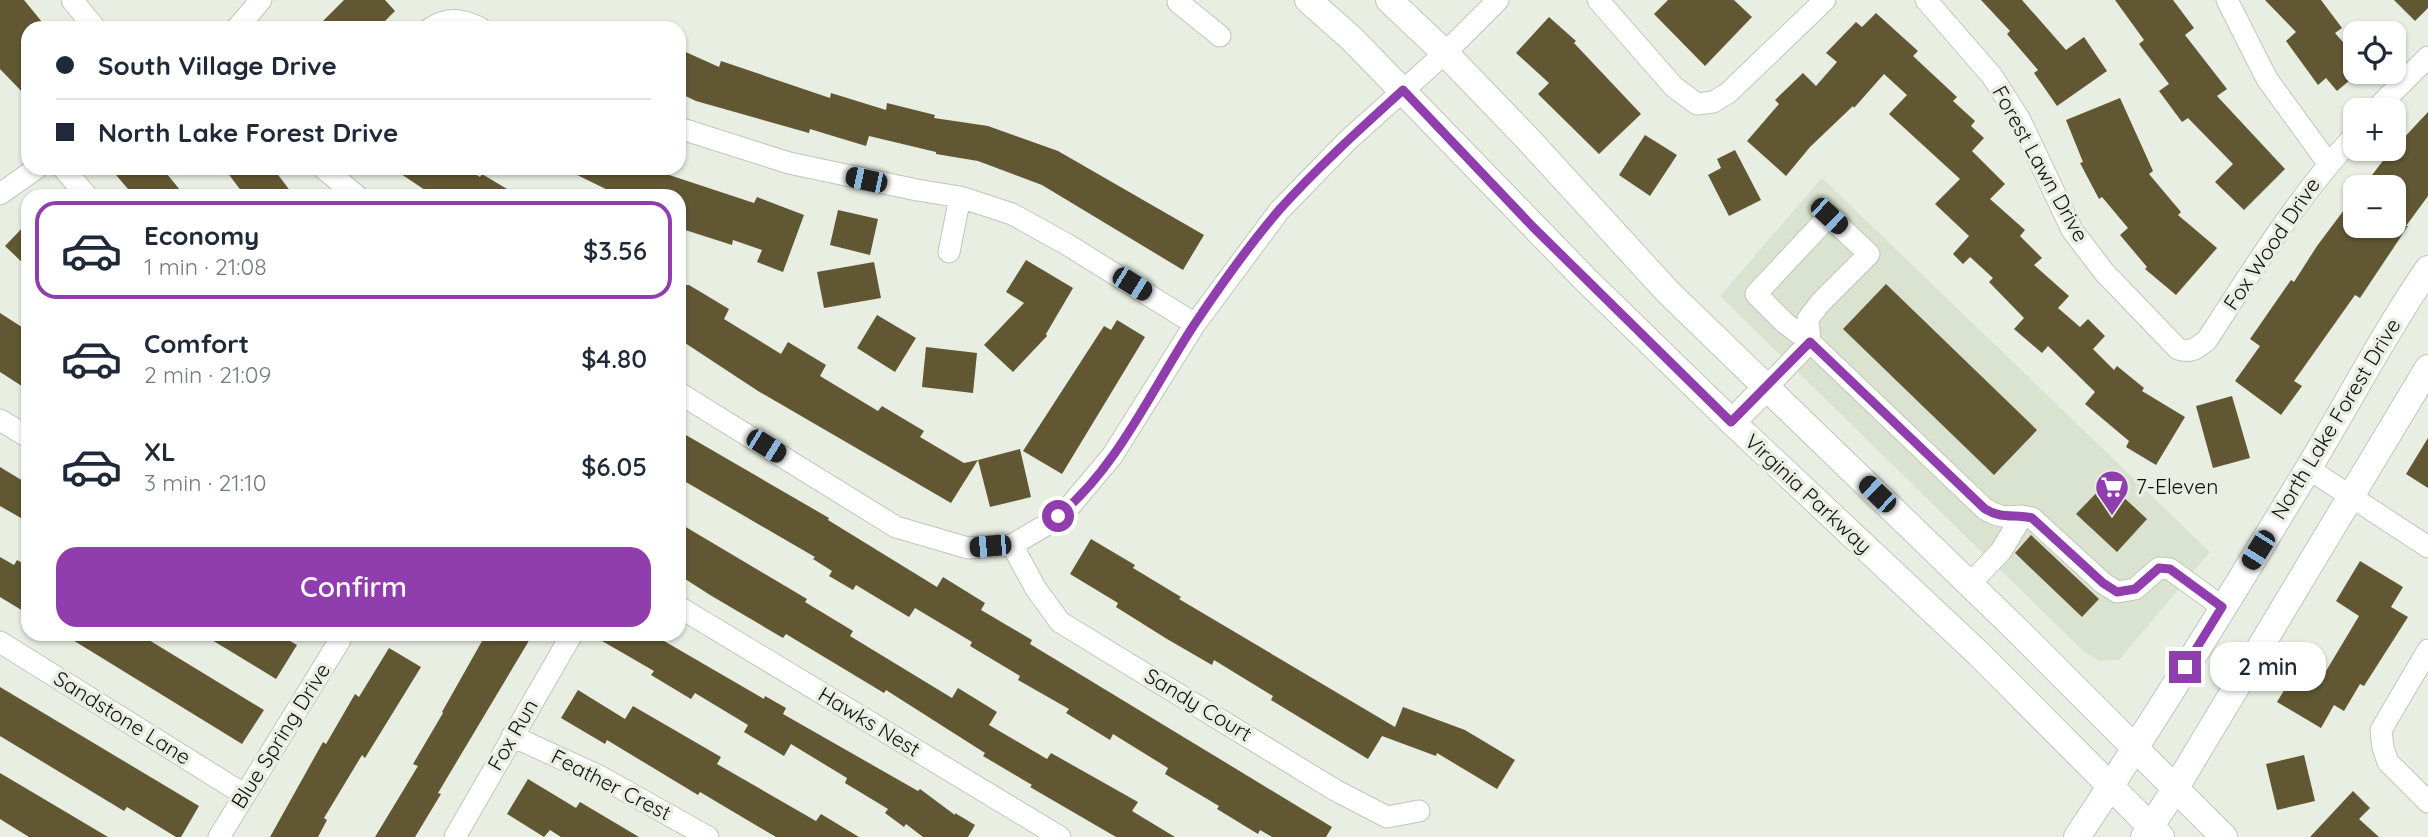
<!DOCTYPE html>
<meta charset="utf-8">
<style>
:root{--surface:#fff;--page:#f2f2f3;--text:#1f2937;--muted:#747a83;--line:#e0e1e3;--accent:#903ead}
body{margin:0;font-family:Quicksand,sans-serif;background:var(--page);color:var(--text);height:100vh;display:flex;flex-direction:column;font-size:26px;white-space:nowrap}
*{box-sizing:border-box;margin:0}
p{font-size:23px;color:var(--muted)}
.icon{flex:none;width:38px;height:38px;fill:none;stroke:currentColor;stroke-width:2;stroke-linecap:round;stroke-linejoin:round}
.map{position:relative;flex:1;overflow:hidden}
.side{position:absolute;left:21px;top:189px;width:665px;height:452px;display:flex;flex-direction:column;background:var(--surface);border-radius:21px;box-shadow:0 2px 5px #0004}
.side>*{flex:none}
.guide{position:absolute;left:21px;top:21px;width:665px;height:154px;border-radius:21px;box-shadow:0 2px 5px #0004;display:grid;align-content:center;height:154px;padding:0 35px;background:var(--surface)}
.fabs{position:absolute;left:2343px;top:21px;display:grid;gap:14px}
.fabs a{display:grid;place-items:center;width:63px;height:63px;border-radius:14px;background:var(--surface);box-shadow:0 2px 5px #0004;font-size:35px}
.end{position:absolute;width:32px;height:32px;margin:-16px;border:9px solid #903ead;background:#fff;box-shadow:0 0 0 4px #fff}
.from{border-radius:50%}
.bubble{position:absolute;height:49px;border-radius:21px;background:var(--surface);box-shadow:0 2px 5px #0004;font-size:23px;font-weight:600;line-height:49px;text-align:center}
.car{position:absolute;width:21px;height:42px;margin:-21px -10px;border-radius:9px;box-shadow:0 0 5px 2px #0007;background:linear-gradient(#222 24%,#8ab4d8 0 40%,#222 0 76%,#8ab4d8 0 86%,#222 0)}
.guide b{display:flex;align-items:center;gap:24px;height:66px;font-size:26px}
.guide b+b{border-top:2px solid var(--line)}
.guide i{width:18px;height:18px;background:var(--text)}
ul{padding:12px 0 0;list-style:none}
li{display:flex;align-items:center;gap:21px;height:98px;margin:0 14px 10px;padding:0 21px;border:4px solid transparent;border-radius:21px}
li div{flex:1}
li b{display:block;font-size:26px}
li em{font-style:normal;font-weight:600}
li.current{border-color:var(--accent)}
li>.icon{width:63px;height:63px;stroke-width:1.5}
.primary-button{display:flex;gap:14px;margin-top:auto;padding:14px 35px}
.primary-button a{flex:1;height:80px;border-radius:21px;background:var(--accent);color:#fff;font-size:28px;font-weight:600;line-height:80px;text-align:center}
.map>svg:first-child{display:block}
</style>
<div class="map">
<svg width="2428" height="837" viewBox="0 0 2428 837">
<rect width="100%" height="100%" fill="#e8eee2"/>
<path fill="#dae3d0" d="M1822,178L2210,552L2119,660L2099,661L2083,651L1720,296Z"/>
<path fill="#615733" d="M0,0H24L47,28H28V98L0,69Z
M344,0H385L395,11L378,28H316Z
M1668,0H1734L1752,17L1705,66L1654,14Z
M1981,0H2022L2066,50L2084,37L2107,71L2057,106L2034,73L2038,70L2007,34L2010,31Z
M2115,0H2173L2194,28L2185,35L2227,89L2217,96L2285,169L2244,210L2215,182L2233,164L2188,118L2182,122L2159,91L2169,84L2139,44L2144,40Z
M2265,0H2321L2342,28L2335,33L2356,57V75L2337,91L2326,78L2318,85L2286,41L2296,32Z
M2394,0H2428V8L2415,21Z
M1876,13L1918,51L1913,56L1957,97L1953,101L1975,121L1971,126L1984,138L1972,151L2005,184L1990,199L2025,230L2020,236L2042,258L2034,265L2069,296L2058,308L2080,327L2088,319L2105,336L2093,349L2114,370L2117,366L2144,388L2142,391L2185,417L2156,465L2126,447L2129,441L2085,404L2095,392L2048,346L2042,353L2014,329L2024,318L1989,282L1993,278L1970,257L1963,264L1953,254L1969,236L1935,204L1960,179L1889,114L1907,95L1884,74L1854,108L1853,106L1810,147L1786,176L1747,141L1779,104L1775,100L1803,73L1816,86L1837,62L1826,53L1856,22L1862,27Z
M1549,17L1576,41L1574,43L1641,114L1599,154L1538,94L1549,83L1516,53Z
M679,49L719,67L721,61L830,98L831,93L886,110L887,103L935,115L934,118L988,126L1058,151L1204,235L1183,270L1042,185L978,161L936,154V152L869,136L866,146L810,129L809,133L696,101L679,93Z
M2120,98L2153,171L2149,174L2181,212L2178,215L2217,248L2176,295L2145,269L2147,267L2120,235L2128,228L2102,197L2099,199L2080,163L2083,162L2066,120Z
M2428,112V196L2406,226H2408L2360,298L2355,295L2294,381L2302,386L2281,415L2235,381L2260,346L2250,339L2291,280L2294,282L2317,246L2356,194V226H2394V187H2363L2385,158Z
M1645,135L1677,155L1650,196L1619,175Z
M1735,150L1761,200L1729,216L1708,175L1721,168L1717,159Z
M110,168H162L185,196H134Z
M224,168H273L294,196H245Z
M392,168H465L480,177L482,174L519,196H434Z
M563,168H648L754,203L757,197L804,215L783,272L757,262L762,250L733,240L732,245L679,228V196H620Z
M838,210L878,219L870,255L830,245Z
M28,222V268L5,246Z
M1026,260L1073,288L1046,334L1047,336L1013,372L984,345L1024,303L1006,292Z
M874,262L881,298L824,308L817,272Z
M1886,284L2037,430L1994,475L1843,329Z
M683,285H689L729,309L724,319L781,354L788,342L826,365L820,376L878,411L882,406L924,431L920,437L964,463L978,460L951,503L758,391L679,339V292Z
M0,313L28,331V390L0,372Z
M877,315L916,338L895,372L857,348Z
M1117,320L1145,337L1062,474L1023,451L1104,326L1111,330Z
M926,347L977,353L973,393L922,387Z
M2232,396L2250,458L2213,468L2196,406Z
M679,431L829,518L828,520L937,587L943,577L985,603L981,610L1032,640L1030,644L1332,827L1326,837H1272L1260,830L1258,834L1217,809L1219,806L1165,774L1168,768L1113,734L1110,740L1066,713L1069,709L1018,680L1020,676L970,646L972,642L915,608L909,617L856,585L853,590L829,576L832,571L813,559L815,557L679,478Z
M2428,438V488L2406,474Z
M1020,449L1031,497L990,507L978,460Z
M0,467L28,484V522L0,506Z
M2107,482L2147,519L2117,552L2076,514Z
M679,523L807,599L805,602L853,631L850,636L952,698L958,688L997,712L989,725L1047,759L1051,753L1138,802L1132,811L1175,837H1116L1030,787L1032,785L983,756L985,753L886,690L884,693L786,634L783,638L710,595L679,575Z
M2031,535L2099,599L2082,617L2015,553Z
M1091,539L1135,565L1133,568L1181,597L1179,599L1395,727L1403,707L1465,730L1515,760L1497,789L1437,753L1436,756L1382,736L1368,759L1271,700L1273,696L1214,660L1212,665L1167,639L1116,607L1118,603L1070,574Z
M0,557L14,565L17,560L28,566V614L0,597Z
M2360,561L2403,587L2391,607L2408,617L2364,686L2360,684L2344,711L2334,705L2321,728L2277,702L2301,662L2323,676L2359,616L2336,601Z
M63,634H139L264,710L242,744Z
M202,634H278L297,645L276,679Z
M486,634H533L438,793L441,794L415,837H375L418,766L413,764L443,713L442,712Z
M590,634H652L764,699L765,696L786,708L783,714L918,791L920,789L955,815V813L975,825L968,837H923L906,824L904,827L885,813L888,809L845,783L847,778L791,744L784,756L744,732L748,725L695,693L691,699L651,675L654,671Z
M389,648L421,667L365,758L362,755L324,818L327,820L318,837H270L323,742L326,744L355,694L359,697Z
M0,687L199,806L181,837H176L127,807L124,811L0,736Z
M578,690L625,719L633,706L721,757L717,764L816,821L821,814L859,837H776L700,792L698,795L607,740L605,744L561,718Z
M2304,755L2315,801L2277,810L2266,764Z
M0,773L22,786L108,837H29L0,819Z
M528,779L576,808L580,802L639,837H561L550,830L544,837L507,814Z
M2353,791L2370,808L2359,819L2379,837H2310Z"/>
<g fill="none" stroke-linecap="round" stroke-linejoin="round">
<g stroke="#c0c6ba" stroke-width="23">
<path id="minor" d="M72,0L95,28
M1598,0L1674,87L1697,104L1713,102L1728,93L1825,0
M1926,0L1992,76L2020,120L2072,230L2104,272L2178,349C2191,353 2196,349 2207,340C2253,269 2298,196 2356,134
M2227,0L2267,79L2328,163
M1178,2L1220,36
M237,28L261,0
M431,28C448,17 462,19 480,28
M2375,110L2428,57
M679,128L789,163L917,190L960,197L1012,214L1068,245L1195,324
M63,168L87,196
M323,168L357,196
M0,194L37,168
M949,252L960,197
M1810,342L1808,319L1820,303L1869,254L1829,216L1756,294L1785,323L1810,342L1985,509C1998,517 2008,518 2022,516
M1767,387L1810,342
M679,393L896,527L968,548L1012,545L1046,525L1070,506L1112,456L1195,324L1279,211L1347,141L1445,53L1498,0
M0,420L28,437
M2309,469L2428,547
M1012,545L1036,589L1060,622L1335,790L1387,817L1419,811
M1970,584L2001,551L2022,516L2032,518L2103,583L2117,592L2135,589L2159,568L2170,569L2222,607
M679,607L1060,837
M0,642L245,795
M2428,650L2381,730L2383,748L2388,762L2428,802
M512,736L599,776L708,837
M219,837L340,640L338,634
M455,837L572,634"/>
</g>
<g stroke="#c0c6ba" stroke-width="28">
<path id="major" d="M1308,0L1352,39L1587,281L1732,422L1979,654L2161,837
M1389,0L1445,53L1526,137L1668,292L2014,627L2224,837
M1732,422L1767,387
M2077,837C2157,717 2233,593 2308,469C2348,403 2384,333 2428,269
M2144,837L2175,789L2428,368"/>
</g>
<use href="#minor" stroke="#fff" stroke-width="21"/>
<use href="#major" stroke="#fff" stroke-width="26"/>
</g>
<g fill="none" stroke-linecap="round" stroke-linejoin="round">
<path stroke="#903ead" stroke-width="9" d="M1058,516C1117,469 1153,387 1194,325C1220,286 1249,245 1280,209C1318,167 1361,128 1403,90L1533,227L1731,422L1810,342L1985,509C2001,519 2015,514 2032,518L2103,583L2117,592L2135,589L2159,568L2170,569L2222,607L2185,667"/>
</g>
<defs>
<g id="supermarket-pin" transform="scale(1.75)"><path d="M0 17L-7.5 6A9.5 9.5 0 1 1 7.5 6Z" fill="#903ead" stroke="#e8eee2"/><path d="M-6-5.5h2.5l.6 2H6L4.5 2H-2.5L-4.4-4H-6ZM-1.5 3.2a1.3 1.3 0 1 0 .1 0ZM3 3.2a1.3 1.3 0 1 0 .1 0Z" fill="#fff"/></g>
</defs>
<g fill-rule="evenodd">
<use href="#supermarket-pin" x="2112" y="487"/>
</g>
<g text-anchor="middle" stroke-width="7" stroke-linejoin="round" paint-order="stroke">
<g font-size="21" fill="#0e100c" stroke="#e8eee2">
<text transform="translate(2040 164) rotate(61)" y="7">Forest Lawn Drive</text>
<text transform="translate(2272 244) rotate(-56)" y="7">Fox Wood Drive</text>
<text transform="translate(2336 419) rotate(-59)" y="7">North Lake Forest Drive</text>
<text transform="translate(1808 494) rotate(43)" y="7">Virginia Parkway</text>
<text transform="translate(1198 705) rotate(31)" y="7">Sandy Court</text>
<text transform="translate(122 718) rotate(32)" y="7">Sandstone Lane</text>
<text transform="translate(869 722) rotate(31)" y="7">Hawks Nest</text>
<text transform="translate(513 735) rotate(-60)" y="7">Fox Run</text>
<text transform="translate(281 736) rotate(-58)" y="7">Blue Spring Drive</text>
<text transform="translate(611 785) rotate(27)" y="7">Feather Crest</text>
</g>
<g font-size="21" fill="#0e100c" stroke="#e8eee2" text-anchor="start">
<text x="2136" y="494">7-Eleven</text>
</g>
</g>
</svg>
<div class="fabs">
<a><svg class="icon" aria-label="locate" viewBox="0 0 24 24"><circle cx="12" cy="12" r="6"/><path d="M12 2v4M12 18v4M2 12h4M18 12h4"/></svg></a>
<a>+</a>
<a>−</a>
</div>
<i class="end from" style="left:1058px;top:516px"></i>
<i class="end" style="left:2185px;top:667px"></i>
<div class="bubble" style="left:2210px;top:642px;width:116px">2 min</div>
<i class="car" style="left:866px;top:180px;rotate:282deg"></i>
<i class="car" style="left:1829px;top:216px;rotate:133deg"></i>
<i class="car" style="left:1132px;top:284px;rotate:122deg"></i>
<i class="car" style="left:766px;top:446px;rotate:122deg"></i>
<i class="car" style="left:1877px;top:494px;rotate:314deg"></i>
<i class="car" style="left:990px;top:546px;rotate:265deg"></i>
<i class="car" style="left:2258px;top:550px;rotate:212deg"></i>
<div class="guide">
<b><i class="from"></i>South Village Drive</b>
<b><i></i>North Lake Forest Drive</b>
</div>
<section class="side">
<ul>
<li class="current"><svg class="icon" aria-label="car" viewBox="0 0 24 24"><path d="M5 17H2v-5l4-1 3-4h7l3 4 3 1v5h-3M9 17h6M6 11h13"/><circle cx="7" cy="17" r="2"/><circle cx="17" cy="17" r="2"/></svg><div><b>Economy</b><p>1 min · 21:08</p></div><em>$3.56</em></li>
<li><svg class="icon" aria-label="car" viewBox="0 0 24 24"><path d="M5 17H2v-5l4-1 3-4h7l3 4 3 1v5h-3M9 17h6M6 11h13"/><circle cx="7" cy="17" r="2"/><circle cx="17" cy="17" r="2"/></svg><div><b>Comfort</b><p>2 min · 21:09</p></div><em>$4.80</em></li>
<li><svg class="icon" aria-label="car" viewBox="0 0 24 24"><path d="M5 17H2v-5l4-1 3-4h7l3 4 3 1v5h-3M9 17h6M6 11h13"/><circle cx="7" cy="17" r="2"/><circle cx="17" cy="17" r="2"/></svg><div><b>XL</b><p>3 min · 21:10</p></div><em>$6.05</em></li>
</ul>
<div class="primary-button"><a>Confirm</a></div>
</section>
</div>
